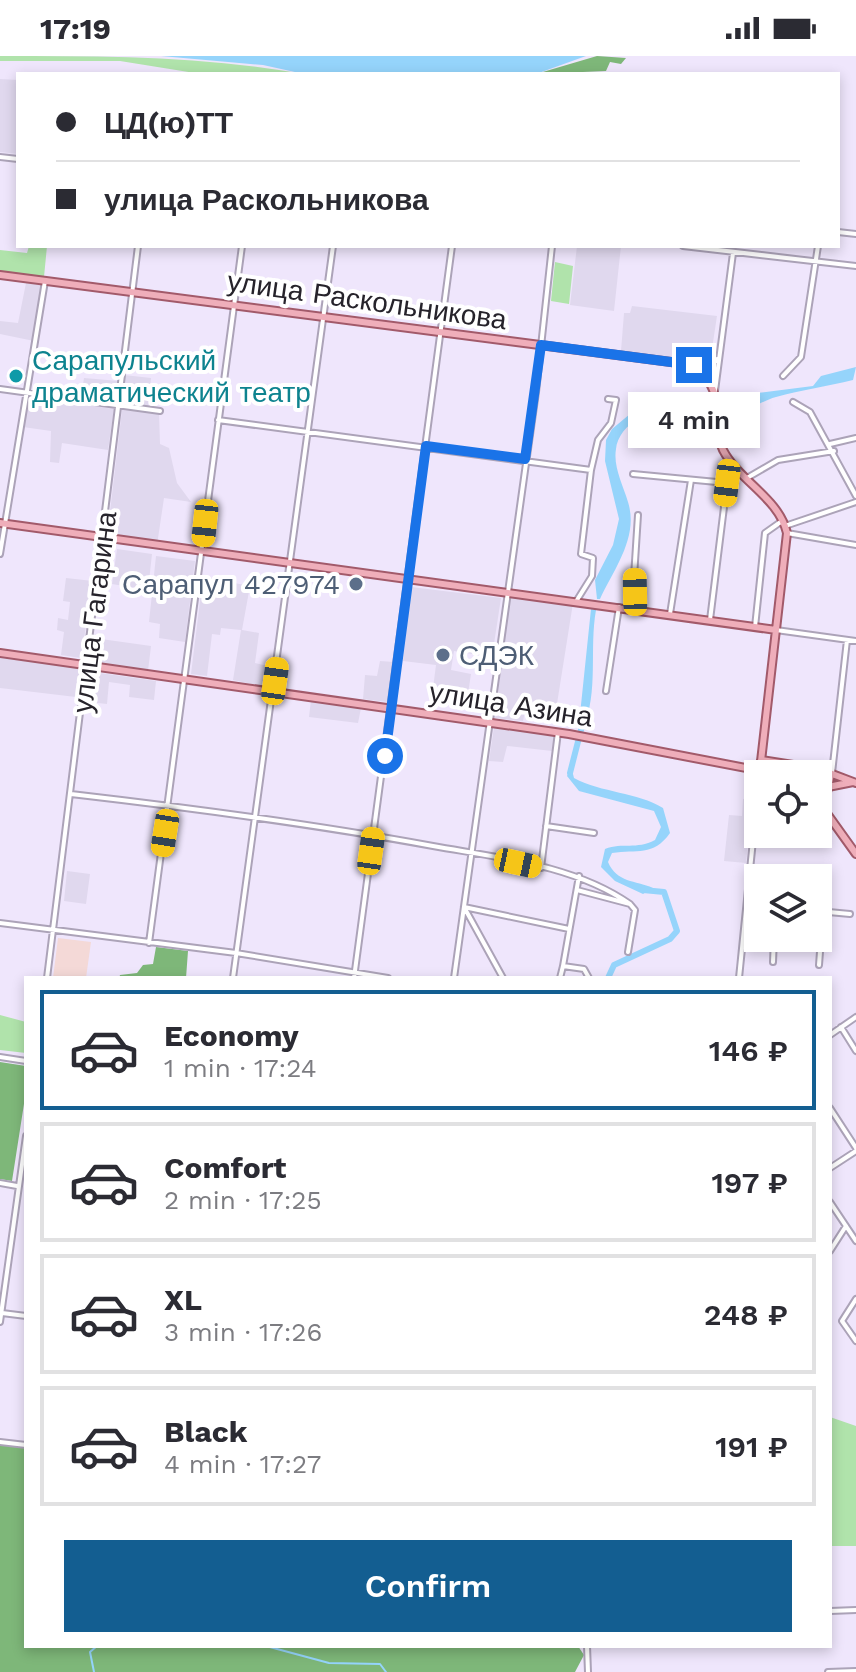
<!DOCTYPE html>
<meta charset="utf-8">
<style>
:root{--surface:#fff;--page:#f7f7f7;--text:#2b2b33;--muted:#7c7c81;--line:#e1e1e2;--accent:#135e91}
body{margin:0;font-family:"Work Sans",sans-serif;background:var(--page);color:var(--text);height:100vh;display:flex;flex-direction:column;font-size:30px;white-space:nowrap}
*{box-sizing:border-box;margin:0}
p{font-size:26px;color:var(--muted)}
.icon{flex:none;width:44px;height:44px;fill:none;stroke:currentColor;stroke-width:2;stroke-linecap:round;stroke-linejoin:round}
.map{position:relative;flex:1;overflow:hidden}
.sheet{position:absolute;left:24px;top:920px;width:808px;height:672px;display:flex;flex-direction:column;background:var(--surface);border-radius:0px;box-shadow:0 4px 12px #0003}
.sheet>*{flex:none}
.guide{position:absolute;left:16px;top:16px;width:824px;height:176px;border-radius:0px;box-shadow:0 4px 12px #0003;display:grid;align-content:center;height:176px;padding:0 40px;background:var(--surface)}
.buttons{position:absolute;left:744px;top:704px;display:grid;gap:16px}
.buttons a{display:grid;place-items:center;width:88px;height:88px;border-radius:0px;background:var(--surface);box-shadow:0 4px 12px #0003;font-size:40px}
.end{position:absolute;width:36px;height:36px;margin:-18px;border:10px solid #1a73e8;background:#fff;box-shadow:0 0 0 4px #fff}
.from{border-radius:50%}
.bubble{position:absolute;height:56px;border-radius:0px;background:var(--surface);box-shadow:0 4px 12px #0003;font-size:26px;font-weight:600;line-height:56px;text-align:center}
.car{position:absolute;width:24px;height:48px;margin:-24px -12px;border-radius:10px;box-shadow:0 0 6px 2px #0007;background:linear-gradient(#f5c518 24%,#345 0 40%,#f5c518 0 76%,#345 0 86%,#f5c518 0)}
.guide b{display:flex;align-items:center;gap:28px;height:76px;font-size:30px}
.guide b+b{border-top:2px solid var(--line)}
.guide i{width:20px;height:20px;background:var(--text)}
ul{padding:14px 0 0;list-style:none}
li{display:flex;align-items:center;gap:24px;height:120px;margin:0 16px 12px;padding:0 24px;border:4px solid var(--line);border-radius:0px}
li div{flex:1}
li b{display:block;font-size:30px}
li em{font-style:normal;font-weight:600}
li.selected{border-color:var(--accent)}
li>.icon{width:72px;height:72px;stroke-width:1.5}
.primary-button{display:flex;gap:16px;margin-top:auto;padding:16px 40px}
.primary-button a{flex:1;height:92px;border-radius:0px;background:var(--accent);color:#fff;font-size:32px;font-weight:600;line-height:92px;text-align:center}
.status{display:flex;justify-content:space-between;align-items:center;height:56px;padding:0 40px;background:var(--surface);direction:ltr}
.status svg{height:22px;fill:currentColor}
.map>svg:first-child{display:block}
</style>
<div class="status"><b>17:19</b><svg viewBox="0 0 49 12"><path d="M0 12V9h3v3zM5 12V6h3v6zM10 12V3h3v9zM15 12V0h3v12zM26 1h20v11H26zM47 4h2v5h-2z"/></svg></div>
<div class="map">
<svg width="856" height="1616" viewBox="0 0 856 1616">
<rect width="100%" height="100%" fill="#efe6fc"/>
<path fill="#e0d8ee" d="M0,23L18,24V98L0,96Z
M577,190H621L614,255L570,249Z
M26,227L42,229L34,285L0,278V265L18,267Z
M632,250L717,260L710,306L621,295L624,257H630Z
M124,319L151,322L148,351L120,347Z
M84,322L119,325L116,346L81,341Z
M28,340L114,353L108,394L62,387L59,407L50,406L51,375L23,371Z
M122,354L159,357L160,388L169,392L177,427L191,446L164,442L157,489L107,481Z
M117,493L152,498L148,534L112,528Z
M156,500L195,505L185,586L159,582L160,568L149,566Z
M203,521L250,530L242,574L259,577L255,607L272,611L270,632L233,624L241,574L221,572L220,579L212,578L207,620L191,618Z
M66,522L93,525L81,602L61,599L64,576L57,574L58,562L68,564L70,546L63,545Z
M411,531L501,542L492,601L454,595L451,614L471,618L467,644L432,640L436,609L403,605Z
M510,538L573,547L556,654L526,650L523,665L495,662Z
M94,582L151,590L148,615L91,607Z
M0,602L81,612L76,641L0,632Z
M380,605L394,606L387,646L363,643L365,619L377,620Z
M93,616L156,625L154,644L129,641L130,629L109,626L107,648L89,646Z
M311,644L361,652L358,667L309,661Z
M494,671L554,680L552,695L507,690L503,706L489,705Z
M753,742L746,807L724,805L729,759L742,760L743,743Z
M67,815L90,818L86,848L64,845Z"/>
<path fill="#f4d9d7" d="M58,882L91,886L86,922H53Z"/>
<path fill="#b0e3ab" d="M0,0C103,0 203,0 304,18H201L120,5H0Z
M29,190H47L44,221L0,216V194L27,197Z
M555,206L573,210L569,248L551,245Z
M0,959L26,966V997L0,994Z
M830,1361L856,1370V1490H830Z"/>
<path fill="#7eb779" d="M597,0L626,2L621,8L610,6L606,15L536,18Z
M156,891L188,895L186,922H119L120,919L137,917L143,909L153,908Z
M0,1006L26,1010V1035L12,1125L0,1123Z
M0,1389L26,1392V1590H578L584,1599L575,1616H0Z"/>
<path fill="#95d4fb" d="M161,0H586L536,18H304L263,9Z
M856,311L853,324C828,330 801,334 776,341C764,344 753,353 742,354C720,357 708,354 688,350C662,345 619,365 616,393C613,411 623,429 628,446C639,481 614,513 600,543H597L595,524L613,489L619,463L605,405L606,384L612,373L636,353L661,344L743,345L757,337L813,330L821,320Z
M591,553L596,554C589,593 599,635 583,673L579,668Z
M571,710L574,722C602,737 637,736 663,752L670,777C653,801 637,793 612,797L608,806C617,827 635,824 653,832L643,838L615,825L601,811L605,793C623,786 636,794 655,784L661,771L654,755L579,735L567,720Z"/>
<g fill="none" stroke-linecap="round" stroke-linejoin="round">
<path stroke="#95d4fb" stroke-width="2" d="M266,1590L329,1607L380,1608L386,1616
M94,1616L90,1596L97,1590"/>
<path stroke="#95d4fb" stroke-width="6" d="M570,717L583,666
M608,922L614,909L670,883L677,875L664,836L643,834"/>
<g stroke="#aca3b8" stroke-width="8">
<path id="minor" d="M0,101L18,103
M838,176L856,178
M683,190L856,210
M698,310L709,311L717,303
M783,320L801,301L818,190
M0,333L160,355
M715,335L733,197
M793,346L810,356L856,440
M218,364L591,414
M830,388L856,382
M633,418L727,427
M747,422L778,404L834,395
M785,470L856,446
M787,477L856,489
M0,498L45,225
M577,544L592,520L593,502L581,498L591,414L598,384L611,367L616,344L608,343
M632,552L638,459
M670,558L691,424
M710,564L727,427L737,414
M755,571L765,477L782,465
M776,574L856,585
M606,635L619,551
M832,717L847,584
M71,738C192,752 313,768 433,790C500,802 574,809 630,848
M546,770L594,777
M541,812L558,676
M579,820L563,910L584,913L589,922
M577,834L630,848L635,854L628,896
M747,844L758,846
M464,851L569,873
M464,851L503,922
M818,855L850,858
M0,867L236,897L388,922
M149,887L242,190
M773,906L774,882
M819,909L823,856
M47,922L138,190
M233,922L333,190
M354,922L452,190
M454,922L536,336L552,190
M560,922L563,910
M739,922L758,735
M841,971L856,995
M830,979L856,961
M0,1001L26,1005
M830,1052L856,1092
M830,1112L856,1095
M0,1127L17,1130
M830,1146L856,1185
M830,1195L846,1170
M856,1243L842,1265L856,1285
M2,1257L26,1260
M0,1266L26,1080
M0,1386L26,1389
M830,1555L856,1554
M587,1590L588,1616
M828,1616L856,1615"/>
</g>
<g stroke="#a25a6a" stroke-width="10">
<path id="major" d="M0,219L694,309C731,341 706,359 723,394C739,425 779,442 787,477L760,714
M0,467L776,574
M0,597L569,678L777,718
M761,704L819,713L856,727
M818,733L853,726
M818,745L856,798
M824,750L831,718"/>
</g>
<use href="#minor" stroke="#fff" stroke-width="4"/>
<use href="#major" stroke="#efaeba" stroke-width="6"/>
</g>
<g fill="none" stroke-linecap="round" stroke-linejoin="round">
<path stroke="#1a73e8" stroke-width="10" d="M385,700L426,390L525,403L541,289L694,309"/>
</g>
<circle fill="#0f9aa8" stroke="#fff" stroke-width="3" cx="16" cy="320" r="8"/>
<g fill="#5c6f8a" stroke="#fff" stroke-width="3">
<circle cx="356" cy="528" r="8"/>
<circle cx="443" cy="599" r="8"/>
</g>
<g text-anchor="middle" stroke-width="8" stroke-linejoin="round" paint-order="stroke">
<g font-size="28" fill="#26232b" stroke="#fff">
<text transform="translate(367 244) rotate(8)" y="10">улица Раскольникова</text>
<text transform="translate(94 556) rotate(-83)" y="10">улица Гагарина</text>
<text transform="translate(511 648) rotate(9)" y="10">улица Азина</text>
</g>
<g font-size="28" fill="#0d838f" stroke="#fff" text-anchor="start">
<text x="32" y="314">Сарапульский<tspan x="32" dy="32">драматический театр</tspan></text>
</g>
<g font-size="28" fill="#4e5e75" stroke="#fff" text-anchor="end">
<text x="340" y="538">Сарапул 427974</text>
<text x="459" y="609" text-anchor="start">СДЭК</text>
</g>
</g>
</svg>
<div class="buttons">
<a><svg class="icon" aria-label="locate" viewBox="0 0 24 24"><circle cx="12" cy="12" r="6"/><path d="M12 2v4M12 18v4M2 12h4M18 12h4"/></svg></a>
<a><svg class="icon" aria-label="layers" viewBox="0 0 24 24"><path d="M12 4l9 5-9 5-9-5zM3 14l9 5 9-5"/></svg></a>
</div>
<i class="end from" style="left:385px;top:700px"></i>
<i class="end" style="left:694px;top:309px"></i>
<div class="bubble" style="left:628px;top:336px;width:132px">4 min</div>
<i class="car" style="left:727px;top:427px;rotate:187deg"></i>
<i class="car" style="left:205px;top:467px;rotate:186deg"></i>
<i class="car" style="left:635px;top:536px;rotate:359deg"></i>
<i class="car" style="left:275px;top:625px;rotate:8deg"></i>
<i class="car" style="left:165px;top:777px;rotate:189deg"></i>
<i class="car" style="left:371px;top:795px;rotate:8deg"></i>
<i class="car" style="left:518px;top:807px;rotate:102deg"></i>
<div class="guide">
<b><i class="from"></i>ЦД(ю)ТТ</b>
<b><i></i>улица Раскольникова</b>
</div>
<section class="sheet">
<ul>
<li class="selected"><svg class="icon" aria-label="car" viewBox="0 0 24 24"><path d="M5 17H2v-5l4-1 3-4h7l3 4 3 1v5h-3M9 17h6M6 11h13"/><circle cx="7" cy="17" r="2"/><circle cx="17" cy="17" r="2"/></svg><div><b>Economy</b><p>1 min · 17:24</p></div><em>146 ₽</em></li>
<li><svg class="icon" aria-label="car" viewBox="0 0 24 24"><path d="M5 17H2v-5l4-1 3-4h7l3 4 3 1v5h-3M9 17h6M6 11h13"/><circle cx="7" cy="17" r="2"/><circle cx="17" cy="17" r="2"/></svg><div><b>Comfort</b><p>2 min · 17:25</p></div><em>197 ₽</em></li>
<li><svg class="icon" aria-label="car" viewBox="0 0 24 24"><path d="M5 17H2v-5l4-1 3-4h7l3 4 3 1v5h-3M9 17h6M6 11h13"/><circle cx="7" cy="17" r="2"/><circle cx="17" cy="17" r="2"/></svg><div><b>XL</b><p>3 min · 17:26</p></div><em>248 ₽</em></li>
<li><svg class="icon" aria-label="car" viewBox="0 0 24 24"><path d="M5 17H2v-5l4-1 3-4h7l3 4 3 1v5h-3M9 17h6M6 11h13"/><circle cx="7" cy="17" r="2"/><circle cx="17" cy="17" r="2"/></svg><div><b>Black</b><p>4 min · 17:27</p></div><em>191 ₽</em></li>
</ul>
<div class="primary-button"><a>Confirm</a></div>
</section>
</div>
